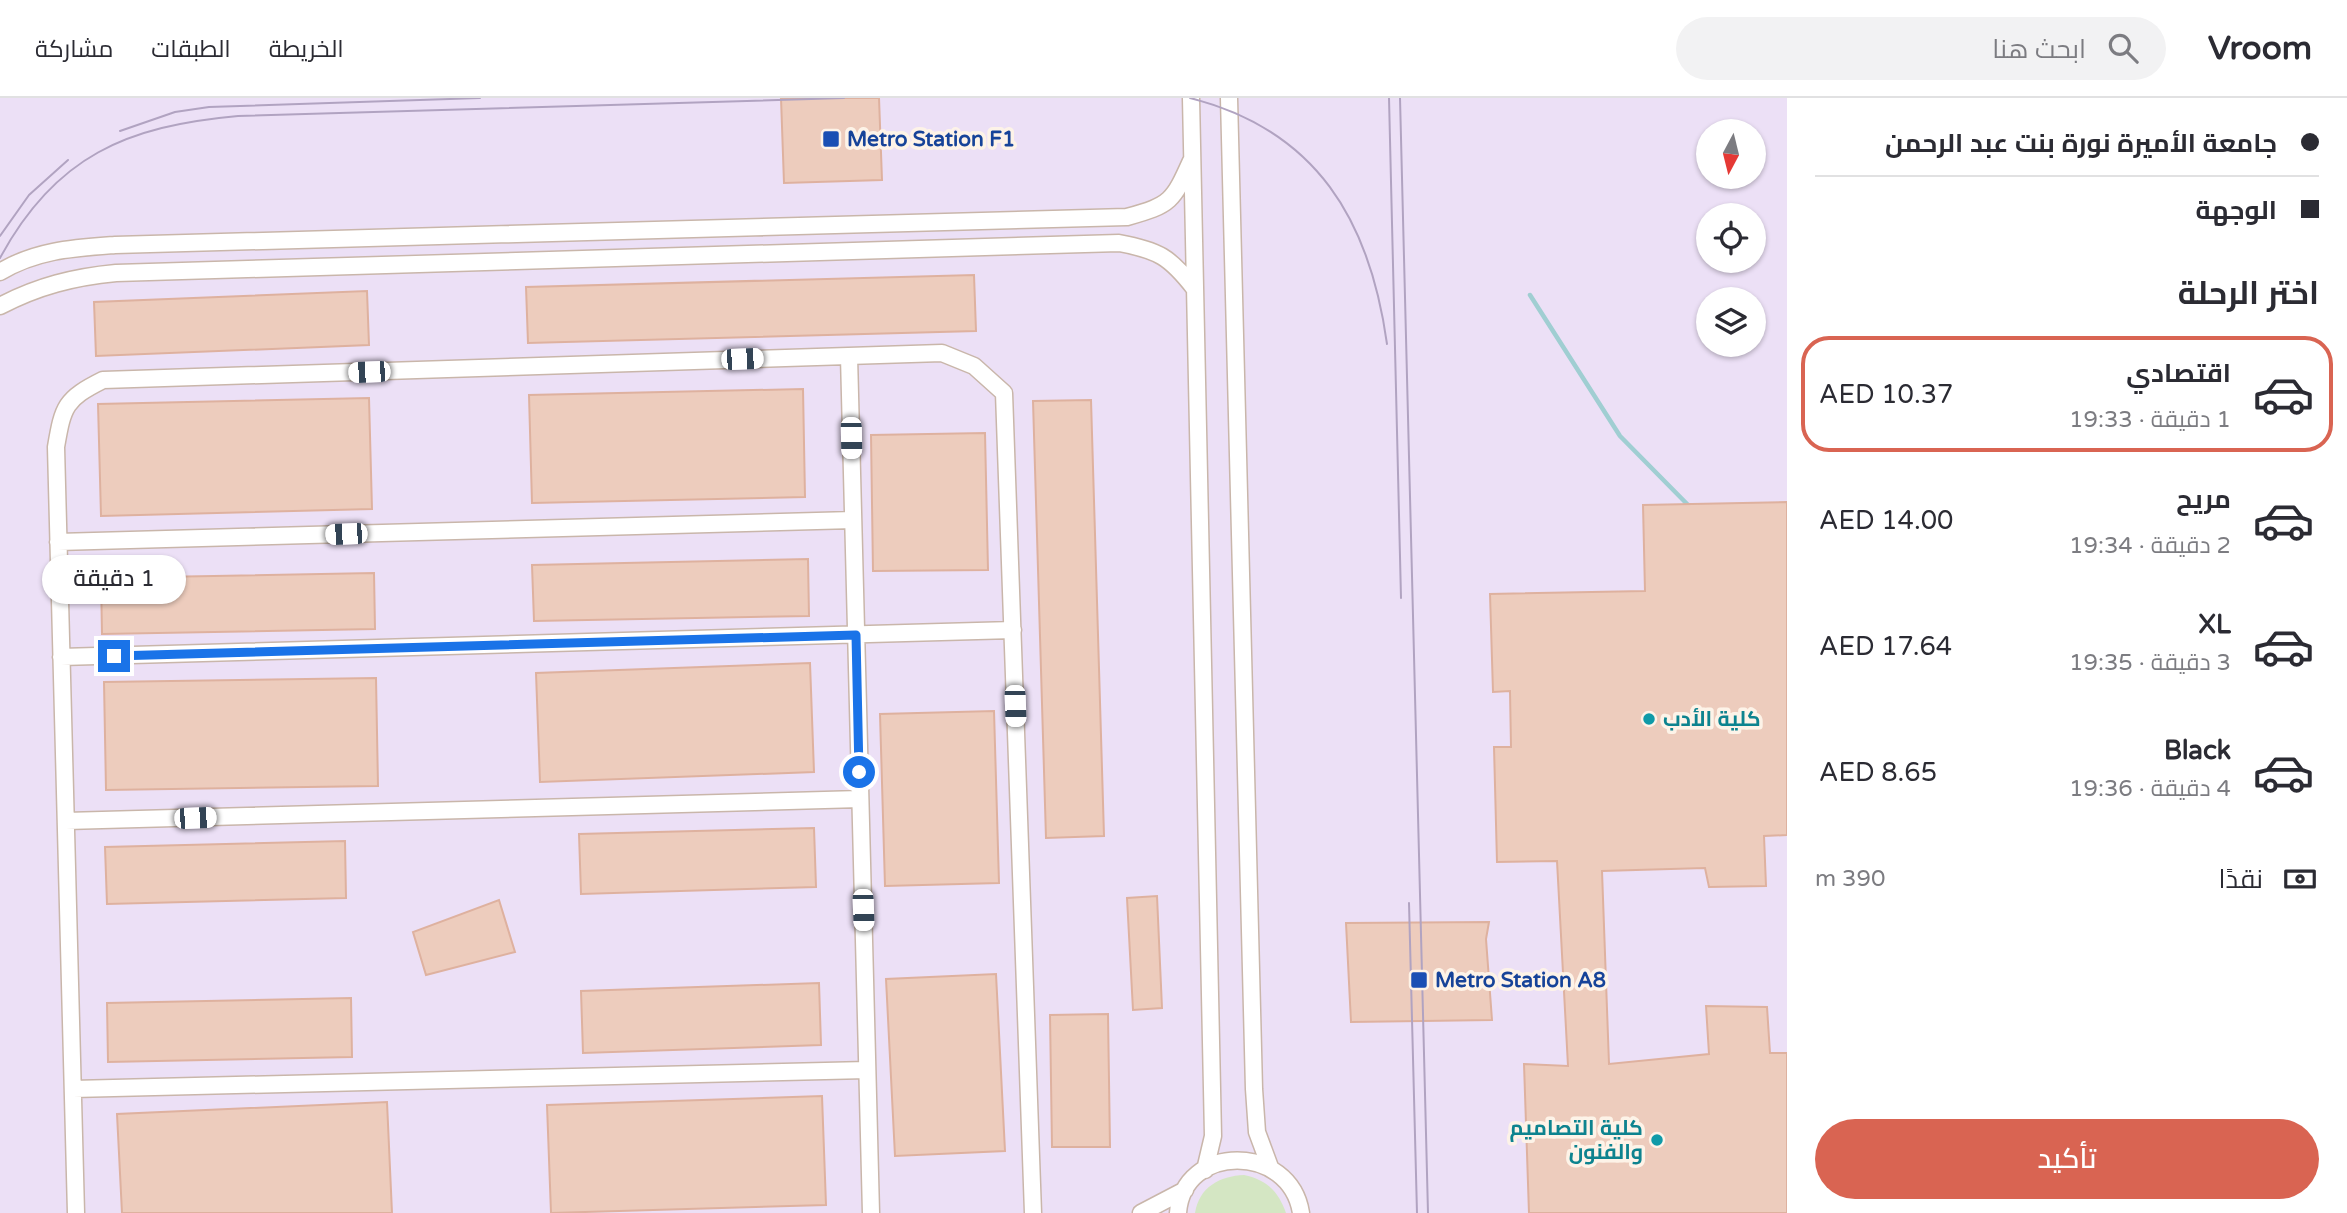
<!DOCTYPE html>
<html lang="ar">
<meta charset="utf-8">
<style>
:root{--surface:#fff;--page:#f2f2f3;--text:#2b2b33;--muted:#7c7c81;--line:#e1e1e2;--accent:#d96452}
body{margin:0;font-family:"Varela Round",Cairo,sans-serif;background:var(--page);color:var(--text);direction:rtl;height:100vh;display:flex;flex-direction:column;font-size:26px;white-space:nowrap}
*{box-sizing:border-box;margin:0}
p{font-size:23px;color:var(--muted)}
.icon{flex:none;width:38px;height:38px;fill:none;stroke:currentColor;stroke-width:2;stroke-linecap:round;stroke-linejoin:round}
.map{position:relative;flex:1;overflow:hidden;direction:ltr}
.drawer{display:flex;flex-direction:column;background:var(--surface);width:560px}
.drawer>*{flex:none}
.guide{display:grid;align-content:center;height:154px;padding:0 28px;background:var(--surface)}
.needle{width:46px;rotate:187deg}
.controls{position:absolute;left:1696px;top:21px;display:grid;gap:14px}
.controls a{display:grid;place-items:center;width:70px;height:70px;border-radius:50%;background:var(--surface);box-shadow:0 2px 5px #0004;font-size:35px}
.end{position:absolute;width:32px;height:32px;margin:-16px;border:9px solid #1a73e8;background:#fff;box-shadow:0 0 0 4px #fff}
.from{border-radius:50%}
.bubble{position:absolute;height:49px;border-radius:24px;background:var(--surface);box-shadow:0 2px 5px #0004;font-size:23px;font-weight:600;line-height:49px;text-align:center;direction:rtl}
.car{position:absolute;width:21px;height:42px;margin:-21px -10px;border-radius:9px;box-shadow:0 0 5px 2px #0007;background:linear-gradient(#fff 24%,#345 0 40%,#fff 0 76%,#345 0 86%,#fff 0)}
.guide b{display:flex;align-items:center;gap:24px;height:66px;font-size:26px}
.guide b+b{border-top:2px solid var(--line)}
.guide i{width:18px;height:18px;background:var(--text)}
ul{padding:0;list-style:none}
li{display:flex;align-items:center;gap:21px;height:116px;margin:0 14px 10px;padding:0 14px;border:4px solid transparent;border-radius:28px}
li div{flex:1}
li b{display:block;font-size:26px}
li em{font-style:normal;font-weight:600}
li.active{border-color:var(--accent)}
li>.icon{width:63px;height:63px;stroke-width:1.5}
h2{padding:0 28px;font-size:32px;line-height:84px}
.pay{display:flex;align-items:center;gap:18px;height:77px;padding:0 28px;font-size:26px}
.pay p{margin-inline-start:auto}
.action{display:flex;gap:14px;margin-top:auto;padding:14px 28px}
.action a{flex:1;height:80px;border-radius:42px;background:var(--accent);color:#fff;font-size:28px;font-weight:600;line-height:80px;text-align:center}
header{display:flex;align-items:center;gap:42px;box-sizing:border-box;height:98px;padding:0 35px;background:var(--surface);border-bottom:2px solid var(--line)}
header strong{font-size:33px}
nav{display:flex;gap:38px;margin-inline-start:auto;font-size:24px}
.search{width:490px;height:63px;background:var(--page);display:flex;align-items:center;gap:18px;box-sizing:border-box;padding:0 24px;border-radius:38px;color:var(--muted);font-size:26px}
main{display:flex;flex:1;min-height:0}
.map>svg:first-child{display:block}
</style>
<header>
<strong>Vroom</strong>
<div class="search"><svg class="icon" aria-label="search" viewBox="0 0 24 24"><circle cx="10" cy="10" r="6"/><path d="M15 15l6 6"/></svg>ابحث هنا</div>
<nav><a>الخريطة</a><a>الطبقات</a><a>مشاركة</a></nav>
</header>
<main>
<section class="drawer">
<div class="guide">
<b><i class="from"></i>جامعة الأميرة نورة بنت عبد الرحمن</b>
<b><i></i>الوجهة</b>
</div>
<h2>اختر الرحلة</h2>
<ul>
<li class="active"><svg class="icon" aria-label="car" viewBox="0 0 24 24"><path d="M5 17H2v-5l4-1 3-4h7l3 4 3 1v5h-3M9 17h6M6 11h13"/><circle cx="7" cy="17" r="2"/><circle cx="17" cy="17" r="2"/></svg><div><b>اقتصادي</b><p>1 دقيقة · 19:33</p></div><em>AED 10.37</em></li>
<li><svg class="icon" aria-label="car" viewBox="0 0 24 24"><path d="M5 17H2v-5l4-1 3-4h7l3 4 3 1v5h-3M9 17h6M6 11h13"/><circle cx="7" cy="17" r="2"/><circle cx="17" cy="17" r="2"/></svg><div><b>مريح</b><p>2 دقيقة · 19:34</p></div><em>AED 14.00</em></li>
<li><svg class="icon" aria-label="car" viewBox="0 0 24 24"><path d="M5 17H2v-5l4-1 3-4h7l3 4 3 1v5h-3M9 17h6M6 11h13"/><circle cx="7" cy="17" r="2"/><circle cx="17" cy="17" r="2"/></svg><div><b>XL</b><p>3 دقيقة · 19:35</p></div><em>AED 17.64</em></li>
<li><svg class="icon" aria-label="car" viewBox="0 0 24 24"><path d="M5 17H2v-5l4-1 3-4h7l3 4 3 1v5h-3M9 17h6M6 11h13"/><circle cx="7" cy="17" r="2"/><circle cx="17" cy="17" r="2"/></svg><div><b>Black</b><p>4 دقيقة · 19:36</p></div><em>AED 8.65</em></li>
</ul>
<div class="pay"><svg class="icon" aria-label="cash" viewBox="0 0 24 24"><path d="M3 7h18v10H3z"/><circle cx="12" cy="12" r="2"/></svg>نقدًا<p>390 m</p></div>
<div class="action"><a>تأكيد</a></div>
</section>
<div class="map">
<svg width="1787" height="1115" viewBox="0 0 1787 1115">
<rect width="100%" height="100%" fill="#faefe3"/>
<path fill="#ece0f6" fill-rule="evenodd" d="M0,0H1787V1115H0ZM1708,33H1754V79H1708ZM1708,117H1754V163H1708ZM1708,201H1754V247H1708Z"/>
<path fill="#d4e6c3" d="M1244,1077C1267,1082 1278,1093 1286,1115H1195C1199,1089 1220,1078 1244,1077Z"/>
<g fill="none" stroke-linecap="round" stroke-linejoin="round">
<path stroke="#a0ced2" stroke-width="4.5" d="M1530,197L1620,338L1691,410"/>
</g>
<path fill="#edccbd" stroke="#deb19f" stroke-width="2" d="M781,0H879L882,82L784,85Z
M974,177L976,233L528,245L526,189Z
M367,193L369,247L96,258L94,204Z
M803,291L805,399L532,405L529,297Z
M369,300L372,411L101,418L98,306Z
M1091,302L1104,738L1046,740L1033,303Z
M985,335L988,472L873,473L871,337Z
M1787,404V737L1764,738L1766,788L1709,789L1705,770L1602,773L1609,966L1709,956L1706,908L1767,909L1770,955H1787V1115H1529L1524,966L1568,968L1557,763L1497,764L1494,649H1511L1510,593L1493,594L1490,496L1645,493L1643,407Z
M808,461L809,518L534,523L532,467Z
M374,475L375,531L102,536L101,480Z
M810,565L814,674L540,684L536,575Z
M376,580L378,688L106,692L104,584Z
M994,613L999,785L885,788L880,616Z
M814,730L816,789L581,796L579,736Z
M345,743L346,800L107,806L105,749Z
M1157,798L1162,910L1133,912L1127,800Z
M499,802L515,854L426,877L413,834Z
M1489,824L1486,841L1492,922L1351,924L1346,825Z
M996,876L1005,1053L895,1058L886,881Z
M819,885L821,947L583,955L581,893Z
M351,900L352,959L108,964L107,905Z
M1108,916L1110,1049H1052L1050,917Z
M822,998L826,1107L551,1115L547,1007Z
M387,1004L392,1115H122L117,1016Z"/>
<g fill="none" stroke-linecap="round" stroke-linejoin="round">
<g stroke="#c9b6aa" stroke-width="19">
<path id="street" d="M1191,0L1213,1038L1205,1072
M1229,0L1254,991L1257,1034L1270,1069
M0,174C36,152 74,150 115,147L1127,119C1171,107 1173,103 1191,63
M0,208C38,188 74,179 116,175L1119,145C1158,152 1170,159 1194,190
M849,258L871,1115
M58,444L853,422
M61,559L1013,532
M66,723L860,701
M73,991L867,972
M76,1115L56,349C63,308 65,301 103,282L942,255L974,268L1004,295L1033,1115
M1141,1115L1185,1092
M1178,1115C1183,1045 1290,1045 1301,1115"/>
</g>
<use href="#street" stroke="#fff" stroke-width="16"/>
<path stroke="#b1a3c1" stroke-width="2" d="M1190,0C1317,32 1370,123 1387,246
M1389,0L1401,500
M1400,0L1428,1115
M120,33L175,14L209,9L480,0
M0,138L29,97L68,62
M0,160C55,58 127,28 238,18L844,0
M1409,805L1417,1115"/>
</g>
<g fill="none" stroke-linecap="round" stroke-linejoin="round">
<path stroke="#1a73e8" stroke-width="9" d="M114,558L856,537L859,674"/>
</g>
<g fill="#1a4fb4" stroke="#fdf3e8" stroke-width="2.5">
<rect x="822" y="32" width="18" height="18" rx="3.5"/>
<rect x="1410" y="873" width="18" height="18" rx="3.5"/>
</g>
<g fill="#0f9aa8" stroke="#fdf3e8" stroke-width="2.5">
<circle cx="1649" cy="621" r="7"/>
<circle cx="1657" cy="1042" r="7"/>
</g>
<g text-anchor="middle" stroke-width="7" stroke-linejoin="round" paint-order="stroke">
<g font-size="21" font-weight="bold" fill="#164399" stroke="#fdf3e8" text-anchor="start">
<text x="847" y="48">Metro Station F1</text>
<text x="1435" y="889">Metro Station A8</text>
</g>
<g font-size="21" font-weight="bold" fill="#0d838f" stroke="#fdf3e8" text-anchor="start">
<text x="1663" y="628">كلية الأدب</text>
<text x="1643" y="1037" text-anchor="end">كلية التصاميم<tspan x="1643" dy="24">والفنون</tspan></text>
</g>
</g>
</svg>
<div class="controls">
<a><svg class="needle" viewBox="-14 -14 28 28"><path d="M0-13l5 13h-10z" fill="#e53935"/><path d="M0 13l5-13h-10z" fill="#7c7c81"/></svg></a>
<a><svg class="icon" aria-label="locate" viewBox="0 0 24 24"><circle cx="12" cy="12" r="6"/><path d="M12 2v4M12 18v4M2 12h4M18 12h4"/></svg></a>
<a><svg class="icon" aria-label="layers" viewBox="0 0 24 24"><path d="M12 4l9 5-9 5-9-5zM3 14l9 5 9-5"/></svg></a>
</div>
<i class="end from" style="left:859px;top:674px"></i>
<i class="end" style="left:114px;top:558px"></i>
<div class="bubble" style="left:42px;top:457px;width:144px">1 دقيقة</div>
<i class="car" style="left:742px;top:261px;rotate:88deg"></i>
<i class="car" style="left:369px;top:274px;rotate:268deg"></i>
<i class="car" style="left:851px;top:340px;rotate:179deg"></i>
<i class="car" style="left:346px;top:436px;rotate:268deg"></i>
<i class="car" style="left:1015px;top:608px;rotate:178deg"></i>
<i class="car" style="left:195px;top:720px;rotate:88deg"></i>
<i class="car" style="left:863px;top:812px;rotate:178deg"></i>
</div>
</main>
